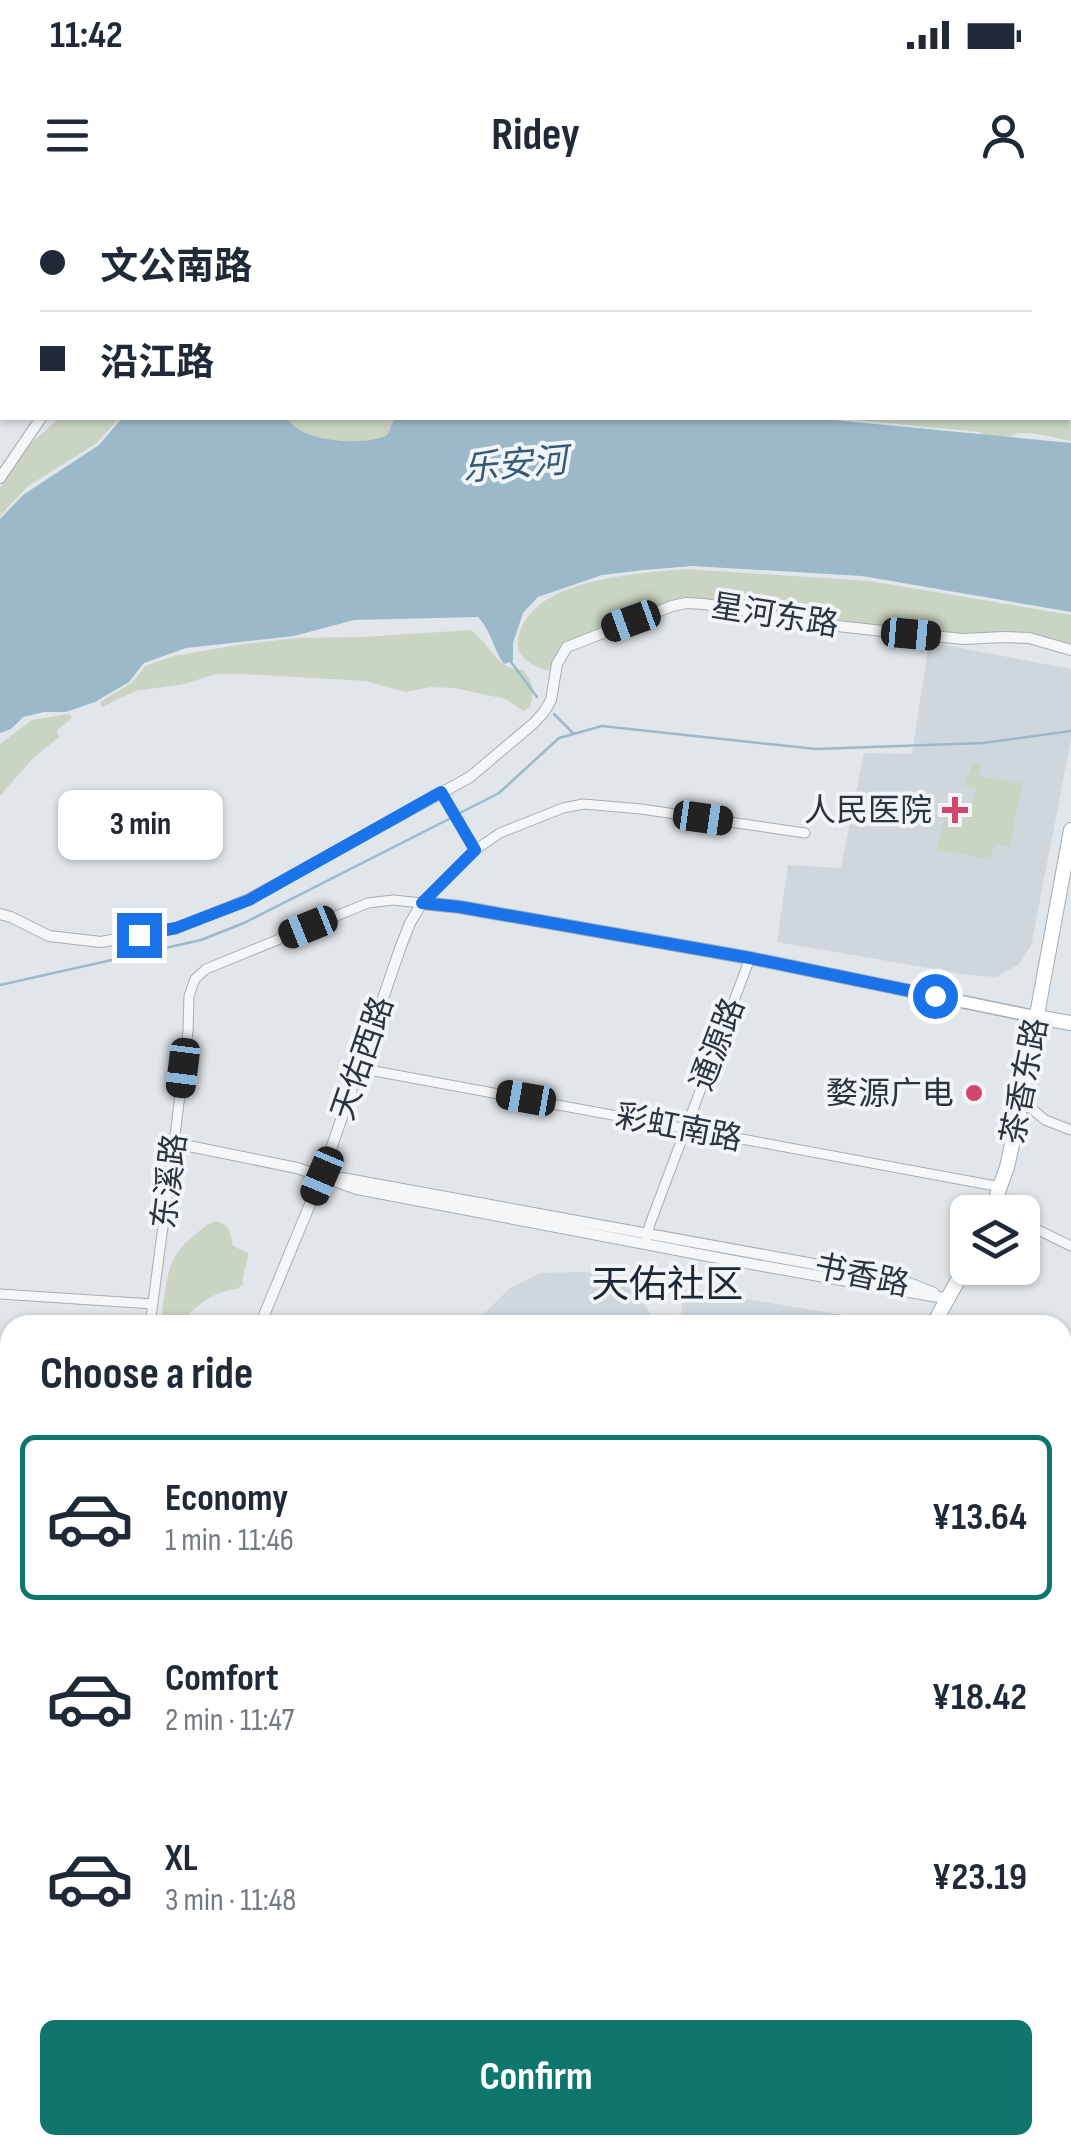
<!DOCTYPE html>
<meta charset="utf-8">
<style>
:root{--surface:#fff;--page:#f6f6f7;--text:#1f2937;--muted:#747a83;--line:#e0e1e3;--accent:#0f766e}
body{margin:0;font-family:"Sofia Sans Condensed","Noto Sans SC",sans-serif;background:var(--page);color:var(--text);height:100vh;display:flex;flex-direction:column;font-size:38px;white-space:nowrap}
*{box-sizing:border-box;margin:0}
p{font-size:32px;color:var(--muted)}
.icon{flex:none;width:55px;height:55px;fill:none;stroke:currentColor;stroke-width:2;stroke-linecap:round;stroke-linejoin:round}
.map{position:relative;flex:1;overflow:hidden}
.details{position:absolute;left:0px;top:1115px;width:1072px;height:840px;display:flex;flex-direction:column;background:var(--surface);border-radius:30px 30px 0 0;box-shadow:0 2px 8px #0004}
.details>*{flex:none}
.hud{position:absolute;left:0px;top:0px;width:1072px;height:220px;box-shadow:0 2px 8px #0004;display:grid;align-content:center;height:220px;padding:0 40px;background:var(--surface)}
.tools{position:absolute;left:950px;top:995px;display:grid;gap:20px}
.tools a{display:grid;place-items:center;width:90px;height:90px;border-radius:15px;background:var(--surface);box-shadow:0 2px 8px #0004;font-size:50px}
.end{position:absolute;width:45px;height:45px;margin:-22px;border:12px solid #1a73e8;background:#fff;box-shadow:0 0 0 5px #fff}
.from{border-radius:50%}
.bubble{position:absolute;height:70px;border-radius:15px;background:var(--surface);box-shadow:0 2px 8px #0004;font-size:32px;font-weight:700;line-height:70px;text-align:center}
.car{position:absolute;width:30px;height:60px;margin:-30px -15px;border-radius:12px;box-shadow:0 0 8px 2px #0007;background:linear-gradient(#222 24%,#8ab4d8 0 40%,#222 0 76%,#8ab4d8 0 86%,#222 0)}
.hud b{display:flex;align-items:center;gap:35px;height:95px;font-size:38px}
.hud b+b{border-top:2px solid var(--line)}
.hud i{width:25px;height:25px;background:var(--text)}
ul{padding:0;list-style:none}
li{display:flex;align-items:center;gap:30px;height:165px;margin:0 20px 15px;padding:0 20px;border:5px solid transparent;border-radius:15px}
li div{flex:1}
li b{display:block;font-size:38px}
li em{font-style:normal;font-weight:700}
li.active{border-color:var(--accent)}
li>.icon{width:90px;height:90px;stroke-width:1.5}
h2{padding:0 40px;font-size:45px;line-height:120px}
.cta{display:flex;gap:20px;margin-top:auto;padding:20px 40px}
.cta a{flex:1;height:115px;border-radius:15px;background:var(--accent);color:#fff;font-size:40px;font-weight:700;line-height:115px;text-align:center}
.status{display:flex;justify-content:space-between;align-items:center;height:70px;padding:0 50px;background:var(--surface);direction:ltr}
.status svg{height:28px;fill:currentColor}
header{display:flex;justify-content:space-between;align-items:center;height:130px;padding:0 40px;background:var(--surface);font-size:45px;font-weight:700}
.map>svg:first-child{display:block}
</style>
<div class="status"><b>11:42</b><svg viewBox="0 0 49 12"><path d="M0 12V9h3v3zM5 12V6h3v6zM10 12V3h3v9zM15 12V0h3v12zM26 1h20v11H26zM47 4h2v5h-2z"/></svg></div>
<header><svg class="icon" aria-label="menu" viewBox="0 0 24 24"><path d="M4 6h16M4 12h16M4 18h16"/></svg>Ridey<svg class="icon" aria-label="person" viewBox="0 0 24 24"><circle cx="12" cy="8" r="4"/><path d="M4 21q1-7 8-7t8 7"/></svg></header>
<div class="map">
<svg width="1071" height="1955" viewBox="0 0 1071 1955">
<rect width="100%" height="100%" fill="#e1e6ea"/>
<path fill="#cfd6dc" d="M929,442L1071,469V540L1031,746L1019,764L996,777L969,775L777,742L788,665L841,668L864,553L912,554Z
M587,1072L620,1079L644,1104L658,1125H459L485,1113L510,1088L540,1073Z
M685,1089L849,1116L853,1125H679Z"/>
<path fill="#cad4c2" d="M1070,201L1071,241C1049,237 1019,225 1001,241L990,239L979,232L835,218H1070Z
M60,218H119L97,243L28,286L0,316V288L24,249Z
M265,218H472L396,247L318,245Z
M685,369L869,381L1071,415V446L948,440L687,401L574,440L548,471C534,466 516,458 518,441C526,378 638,374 685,369Z
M471,430C490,444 497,470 523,470C534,484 534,490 530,507L523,511L506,499L454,488L431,487L405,492L366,481L244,474H216L184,484L135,491L102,507L100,502L133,482L145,466L174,456L237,445L297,438L363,437Z
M69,514L72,518L57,530L59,537L32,559L0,596V544L32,520Z
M974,562L982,564L978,576L1022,583L1010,646L995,644L990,659L937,650L949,599L969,603L974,599L976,589L963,585Z
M216,1021C231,1025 230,1033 233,1046L248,1053C248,1063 242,1072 243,1084L237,1089C212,1091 194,1108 178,1125H170L164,1119L162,1112C168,1076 166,1057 196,1034C203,1028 207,1024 216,1021Z
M1071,1293V1357L1068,1369L1071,1425V1547L1063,1562L1062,1301Z
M1063,1682L1071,1688V1820L1063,1819Z
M10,1839V1889L0,1890V1846Z
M0,1904H10V1945H191L195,1954L208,1955H0Z
M229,1945H564L534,1955H294L288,1948L280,1946L278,1955H224Z
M580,1945H881L887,1952C923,1955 957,1945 993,1945L989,1955H625Z"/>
<path fill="#9cb9ca" d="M122,218H287C299,242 364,247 387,235L395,218H813L1071,243V412L862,376L692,366L644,370L602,375L538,397L523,413L513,443V461L504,464C493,449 491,430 478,417L354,420L294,436L186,448L144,463L129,482L95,502L66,512H44L23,517L11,529L0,533V319L23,295L99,245Z"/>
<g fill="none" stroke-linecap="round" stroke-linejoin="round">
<path stroke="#9cb9ca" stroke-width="2.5" d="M759,0L760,2
M632,2H640
M661,2L665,0
M969,2L972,0
M511,462L537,497
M554,514L573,533
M458,614L499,593L559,538L602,526L816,549L983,543L1071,531
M0,785L201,740L244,723L451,618"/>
<g stroke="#a6aeb4" stroke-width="11">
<path id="minor" d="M765,0L767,2
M441,593L475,650
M358,868L1001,987
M1021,904L1032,909L1045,920L1071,930
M1022,1022L1071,1046
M646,1040L650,1024L750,758
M0,1094L153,1104
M150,1125L174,943L188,831L189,796L195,779L206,769L368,703L393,700L422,703L475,650L500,633L563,608L583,604L641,609L805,633
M0,1253L10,1256
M0,1784L10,1767"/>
</g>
<g stroke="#a6aeb4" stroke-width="12">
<path id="tertiary" d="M620,0L621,2
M410,2L422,0
M0,91H2
M1070,191L1071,192
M0,278L41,218
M0,714L11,717L49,736L101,742L177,728L249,699L470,577L534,523L544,512L551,500L557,464L567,447L672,406L686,403L704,404L828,425L911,434L964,439L1004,437L1029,438L1071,450
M174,943L297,968L357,989L729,1060L949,1099
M342,978L841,1069L909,1083L934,1093
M260,1125L322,975L401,746L410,723L422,703
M0,1269L10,1272
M0,1669L10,1667
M1029,1945L1034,1955"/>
</g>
<g stroke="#a6aeb4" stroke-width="14">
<path id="secondary" d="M422,703L460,707L750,758L1037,817
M1062,1200H1071
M1062,1211H1071"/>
</g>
<g stroke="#a1acb6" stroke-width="16">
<path id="primary" d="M1037,817L1071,823
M991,1012L1007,967L1018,918L1071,630
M933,1125L968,1062
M0,1522L10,1516"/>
</g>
<use href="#minor" stroke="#f4f6f8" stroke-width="9"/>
<use href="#tertiary" stroke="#f4f6f8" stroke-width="10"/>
<use href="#secondary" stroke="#fff" stroke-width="11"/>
<use href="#primary" stroke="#fff" stroke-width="14"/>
</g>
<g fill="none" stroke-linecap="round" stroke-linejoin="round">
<path stroke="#1a73e8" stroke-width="12" d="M139,735L176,728L249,700L441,592L475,650L422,703L460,707L750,758L935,796"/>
</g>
<g fill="#d0466f" stroke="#f1f5f7" stroke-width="4">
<path d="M950 595h10v10h10v10h-10v10h-10v-10h-10v-10h10z"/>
<circle cx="974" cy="893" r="10"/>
</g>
<g text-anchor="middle" stroke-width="8" stroke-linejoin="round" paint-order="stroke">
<g font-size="32" fill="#293642" stroke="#f1f5f7">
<text transform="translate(775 415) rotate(9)" y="11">星河东路</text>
<text transform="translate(717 844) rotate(-69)" y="11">通源路</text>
<text transform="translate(362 858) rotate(-71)" y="11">天佑西路</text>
<text transform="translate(1024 881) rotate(-79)" y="11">茶香东路</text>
<text transform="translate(679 927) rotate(11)" y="11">彩虹南路</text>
<text transform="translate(169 981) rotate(-83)" y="11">东溪路</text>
<text transform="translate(862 1075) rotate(12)" y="11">书香路</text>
</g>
<g font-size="32" fill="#293642" stroke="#f1f5f7" text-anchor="end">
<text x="932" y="621">人民医院</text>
<text x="954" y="904">婺源广电</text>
</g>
<g font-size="35" font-style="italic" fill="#335b77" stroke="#f1f5f7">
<text transform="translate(515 264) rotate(-5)" y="12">乐安河</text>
</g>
<g font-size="38" fill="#1b2733" stroke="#f1f5f7">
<text x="667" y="1097">天佑社区</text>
</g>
</g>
</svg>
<div class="tools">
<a><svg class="icon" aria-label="layers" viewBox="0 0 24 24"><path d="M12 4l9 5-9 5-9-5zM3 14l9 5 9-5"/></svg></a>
</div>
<i class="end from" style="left:935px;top:796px"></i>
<i class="end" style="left:139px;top:735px"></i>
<div class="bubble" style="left:58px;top:590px;width:165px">3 min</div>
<i class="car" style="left:631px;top:421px;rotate:250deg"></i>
<i class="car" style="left:911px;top:434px;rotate:95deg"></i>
<i class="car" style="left:703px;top:618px;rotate:98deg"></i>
<i class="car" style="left:308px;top:727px;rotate:248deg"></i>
<i class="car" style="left:183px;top:868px;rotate:187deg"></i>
<i class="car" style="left:526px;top:898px;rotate:280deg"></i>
<i class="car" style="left:322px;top:976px;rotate:203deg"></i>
<div class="hud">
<b><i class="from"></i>文公南路</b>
<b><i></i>沿江路</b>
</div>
<section class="details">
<h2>Choose a ride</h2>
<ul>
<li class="active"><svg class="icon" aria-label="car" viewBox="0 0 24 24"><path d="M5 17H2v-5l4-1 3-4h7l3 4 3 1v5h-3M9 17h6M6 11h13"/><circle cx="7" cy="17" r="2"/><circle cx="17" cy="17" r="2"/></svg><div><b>Economy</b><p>1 min · 11:46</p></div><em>¥13.64</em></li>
<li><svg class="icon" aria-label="car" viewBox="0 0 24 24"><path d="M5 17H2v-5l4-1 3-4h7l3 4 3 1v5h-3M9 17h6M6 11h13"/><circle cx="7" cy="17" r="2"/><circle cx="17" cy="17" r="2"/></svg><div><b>Comfort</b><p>2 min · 11:47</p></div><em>¥18.42</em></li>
<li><svg class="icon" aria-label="car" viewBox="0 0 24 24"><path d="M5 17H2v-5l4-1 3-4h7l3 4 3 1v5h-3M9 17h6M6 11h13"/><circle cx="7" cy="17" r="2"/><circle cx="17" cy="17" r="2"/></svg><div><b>XL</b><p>3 min · 11:48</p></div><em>¥23.19</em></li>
</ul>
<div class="cta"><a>Confirm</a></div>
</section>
</div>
